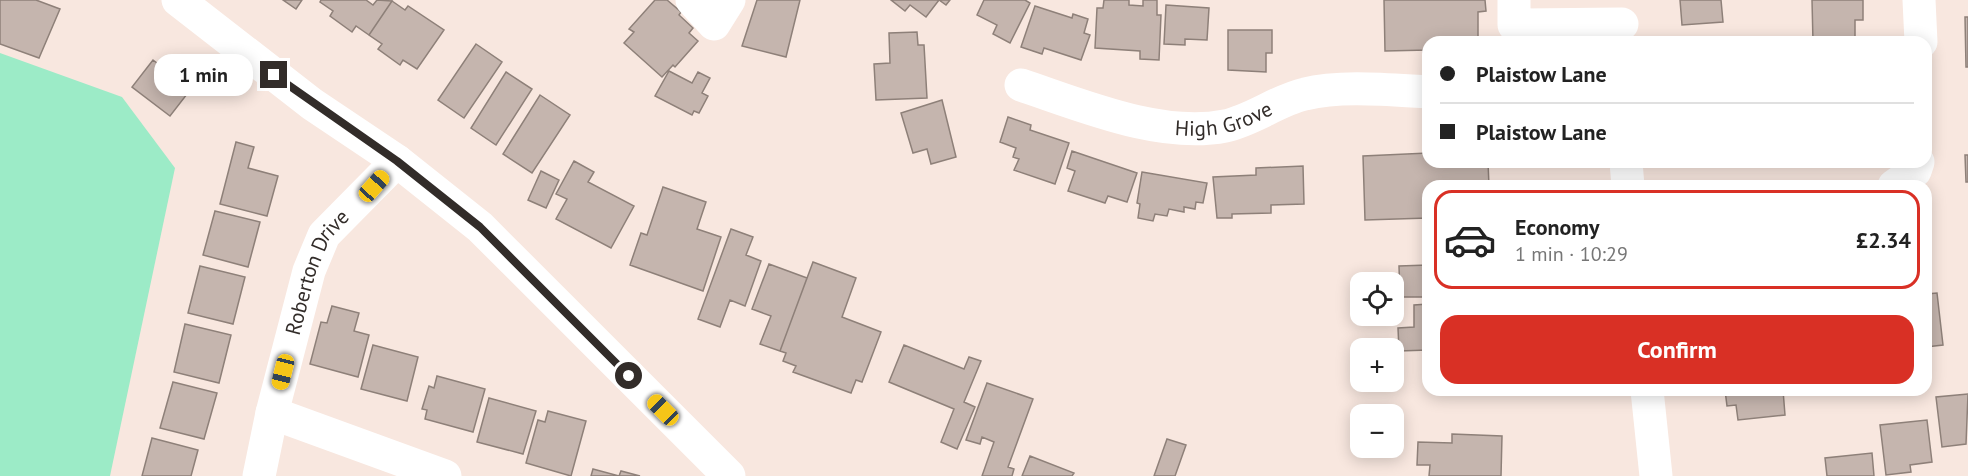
<!DOCTYPE html>
<meta charset="utf-8">
<style>
:root{--surface:#fff;--page:#f2f2f2;--text:#222;--muted:#767676;--line:#e0e0e0;--accent:#d93025}
body{margin:0;font-family:"PT Sans",sans-serif;background:var(--page);color:var(--text);height:100vh;display:flex;flex-direction:column;font-size:22px;white-space:nowrap}
*{box-sizing:border-box;margin:0}
p{font-size:20px;color:var(--muted)}
.icon{flex:none;width:33px;height:33px;fill:none;stroke:currentColor;stroke-width:2;stroke-linecap:round;stroke-linejoin:round}
.map{position:relative;flex:1;overflow:hidden}
.sheet{position:absolute;left:1422px;top:180px;width:510px;height:216px;display:flex;flex-direction:column;background:var(--surface);border-radius:18px;box-shadow:0 3px 15px #0003}
.sheet>*{flex:none}
.banner{position:absolute;left:1422px;top:36px;width:510px;height:132px;border-radius:18px;box-shadow:0 3px 15px #0003;display:grid;align-content:center;height:132px;padding:0 18px;background:var(--surface)}
.fabs{position:absolute;left:1350px;top:272px;display:grid;gap:12px}
.fabs a{display:grid;place-items:center;width:54px;height:54px;border-radius:12px;background:var(--surface);box-shadow:0 3px 15px #0003;font-size:30px}
.end{position:absolute;width:27px;height:27px;margin:-14px;border:8px solid #322c29;background:#fff;box-shadow:0 0 0 3px #fff}
.from{border-radius:50%}
.bubble{position:absolute;height:42px;border-radius:18px;background:var(--surface);box-shadow:0 3px 15px #0003;font-size:20px;font-weight:800;line-height:42px;text-align:center}
.car{position:absolute;width:18px;height:36px;margin:-18px -9px;border-radius:8px;box-shadow:0 0 4px 2px #0007;background:linear-gradient(#f5c518 24%,#345 0 40%,#f5c518 0 76%,#345 0 86%,#f5c518 0)}
.banner b{display:flex;align-items:center;gap:21px;height:57px;font-size:22px}
.banner b+b{border-top:2px solid var(--line)}
.banner i{width:15px;height:15px;background:var(--text)}
ul{padding:10px 0 0;list-style:none}
li{display:flex;align-items:center;gap:18px;height:99px;margin:0 12px 9px;padding:0 6px;border:3px solid var(--line);border-radius:18px}
li div{flex:1}
li b{display:block;font-size:22px}
li em{font-style:normal;font-weight:800}
li.selected{border-color:var(--accent)}
li>.icon{width:54px;height:54px;stroke-width:1.5}
.primary-button{display:flex;gap:12px;margin-top:auto;padding:12px 18px}
.primary-button a{flex:1;height:69px;border-radius:18px;background:var(--accent);color:#fff;font-size:24px;font-weight:800;line-height:69px;text-align:center}
.map>svg:first-child{display:block}
</style>
<div class="map">
<svg width="1968" height="476" viewBox="0 0 1968 476">
<rect width="100%" height="100%" fill="#f8e7df"/>
<path fill="#9cebc7" d="M0,53L122,97L175,168L110,476H0Z"/>
<path fill="#c5b5ae" stroke="#8e8079" stroke-width="1.5" d="M0,0H36L60,9L39,58L0,44Z
M283,0H302L296,9Z
M321,0H366L373,5L377,0L392,1L369,35L356,26L352,32L330,16L333,11L320,2Z
M655,0H667L681,12L679,15L693,28L689,33L698,41L675,67L673,65L662,77L624,43L634,32L629,29Z
M757,0H800L786,57L742,46Z
M891,0H950L946,5L939,0L926,17L910,5L905,11Z
M984,0H1025L1030,3L1010,43L993,34L997,25L977,15Z
M1104,0H1129V5L1143,6V0H1157V15H1161L1159,60L1140,59V51L1095,48L1097,8H1103Z
M1384,0H1485L1486,11L1478,12V42H1428V50L1385,51Z
M1680,0H1721L1723,22L1682,25Z
M1812,0H1863V20H1855V42H1813Z
M392,1L405,10L408,6L444,30L417,69L403,60L400,65L378,49L382,44L369,35Z
M1166,5L1209,8L1207,40L1185,39V45L1164,44Z
M1035,6L1072,18L1073,14L1088,19L1084,33L1090,35L1081,60L1044,48L1042,54L1021,47Z
M1965,17H1968V67H1966Z
M1228,30H1272V53H1266V72L1228,70Z
M917,32L918,45H924L927,98L876,100L874,64L890,63L889,33Z
M476,44L502,62L464,118L438,100Z
M153,60L191,89L170,116L132,87Z
M669,71L692,83L698,72L710,78L702,93L708,96L699,113L694,111L692,115L655,96Z
M506,72L532,89L496,145L471,128Z
M540,95L570,115L532,173L503,154Z
M942,100L956,157L931,164L927,149L913,153L901,113Z
M1008,117L1031,125L1030,130L1069,143L1055,184L1014,170L1019,159L1013,157L1016,148L1000,142Z
M236,142L254,147L248,168L278,176L267,216L220,204Z
M1072,151L1137,173L1127,202L1108,196L1105,203L1068,191L1075,171L1067,168Z
M1428,153V162H1488L1489,186H1428V218L1365,220L1363,156Z
M1965,155H1968V182H1966Z
M574,161L594,172L588,182L634,206L611,248L556,219L567,199L556,194Z
M1303,166L1304,204L1271,205V213L1232,214V218H1217L1213,177L1256,175V168Z
M541,171L559,180L546,208L528,200Z
M1142,172L1207,183L1203,203L1196,202L1195,209L1184,207V212L1169,209L1167,216L1155,214L1153,221L1138,218L1140,204L1137,203Z
M663,187L706,202L697,229L721,237L703,291L630,265L641,233L647,235Z
M215,211L260,222L248,267L203,255Z
M731,229L753,237L746,255L761,261L745,306L730,300L720,327L698,319Z
M813,262L856,278L842,317L881,332L862,382L856,380L851,393L793,372L796,366L783,361L786,353L780,351Z
M769,264L807,278L780,351L760,344L771,316L752,309Z
M1428,265V297H1400L1399,266Z
M200,266L245,277L233,324L188,313Z
M1937,293L1943,345L1926,347V294Z
M1428,304V350L1399,351L1398,328L1414,327V305Z
M332,306L359,313L354,331L369,335L358,377L310,364L321,322L327,323Z
M185,324L231,335L219,383L174,372Z
M373,345L418,357L407,401L361,389Z
M904,345L964,369L969,357L981,361L964,402L975,407L957,449L941,442L954,409L889,382Z
M437,376L485,389L473,432L425,419L427,410L422,409L429,386L434,388Z
M173,382L217,393L204,439L160,428Z
M987,383L1033,399L1008,467L1014,469L1012,476H982L994,442L982,437L980,444L966,440Z
M1725,390H1783L1785,415L1738,420L1736,405L1727,406Z
M1968,394L1966,444L1942,447L1936,397Z
M489,398L536,411L523,454L477,442Z
M548,411L586,421L571,476L526,463L538,420L545,422Z
M1927,420L1932,462L1910,465L1911,472L1886,475L1880,425Z
M1452,434L1502,436L1501,476H1429L1430,465H1417L1418,442L1452,443Z
M152,438L198,450L191,476H142Z
M1167,439L1186,445L1175,476H1154Z
M1872,453L1874,476H1827L1825,458Z
M1030,456L1074,473L1072,476H1022Z
M593,469L619,476L621,471L640,476H591Z"/>
<g fill="none" stroke-linecap="round" stroke-linejoin="round">
<g stroke="#fff" stroke-width="33">
<path d="M178,0L312,104L397,161L480,227L729,476"/>
<path d="M692,0L714,24L729,0"/>
<path d="M1514,0V25L1622,24"/>
<path d="M1919,0L1921,42"/>
<path id="s1" d="M1021,85C1081,105 1161,139 1225,126C1253,120 1278,100 1305,94C1340,85 1391,90 1428,92"/>
<path d="M1626,162L1628,186"/>
<path d="M1894,186L1915,171L1918,162"/>
<path d="M1647,390L1656,476"/>
<path d="M272,413L445,476"/>
<path id="s2" d="M259,476L272,413L309,271L324,235L397,161"/>
</g>
</g>
<g fill="none" stroke-linecap="round" stroke-linejoin="round">
<path stroke="#322c29" stroke-width="8" d="M274,75L397,161L480,227L629,376"/>
</g>
<g text-anchor="middle" stroke-width="4.5" stroke-linejoin="round" paint-order="stroke">
<g font-size="21" fill="#322c29" stroke="#fff">
<text dy="7" stroke="none"><textPath href="#s1" startOffset="210">High Grove</textPath></text>
<text dy="7" stroke="none"><textPath href="#s2" startOffset="213">Roberton Drive</textPath></text>
</g>
</g>
</svg>
<div class="fabs">
<a><svg class="icon" aria-label="locate" viewBox="0 0 24 24"><circle cx="12" cy="12" r="6"/><path d="M12 2v4M12 18v4M2 12h4M18 12h4"/></svg></a>
<a>+</a>
<a>−</a>
</div>
<i class="end from" style="left:629px;top:376px"></i>
<i class="end" style="left:274px;top:75px"></i>
<div class="bubble" style="left:154px;top:54px;width:99px">1 min</div>
<i class="car" style="left:374px;top:186px;rotate:42deg"></i>
<i class="car" style="left:283px;top:372px;rotate:194deg"></i>
<i class="car" style="left:663px;top:410px;rotate:315deg"></i>
<div class="banner">
<b><i class="from"></i>Plaistow Lane</b>
<b><i></i>Plaistow Lane</b>
</div>
<section class="sheet">
<ul>
<li class="selected"><svg class="icon" aria-label="car" viewBox="0 0 24 24"><path d="M5 17H2v-5l4-1 3-4h7l3 4 3 1v5h-3M9 17h6M6 11h13"/><circle cx="7" cy="17" r="2"/><circle cx="17" cy="17" r="2"/></svg><div><b>Economy</b><p>1 min · 10:29</p></div><em>£2.34</em></li>
</ul>
<div class="primary-button"><a>Confirm</a></div>
</section>
</div>
